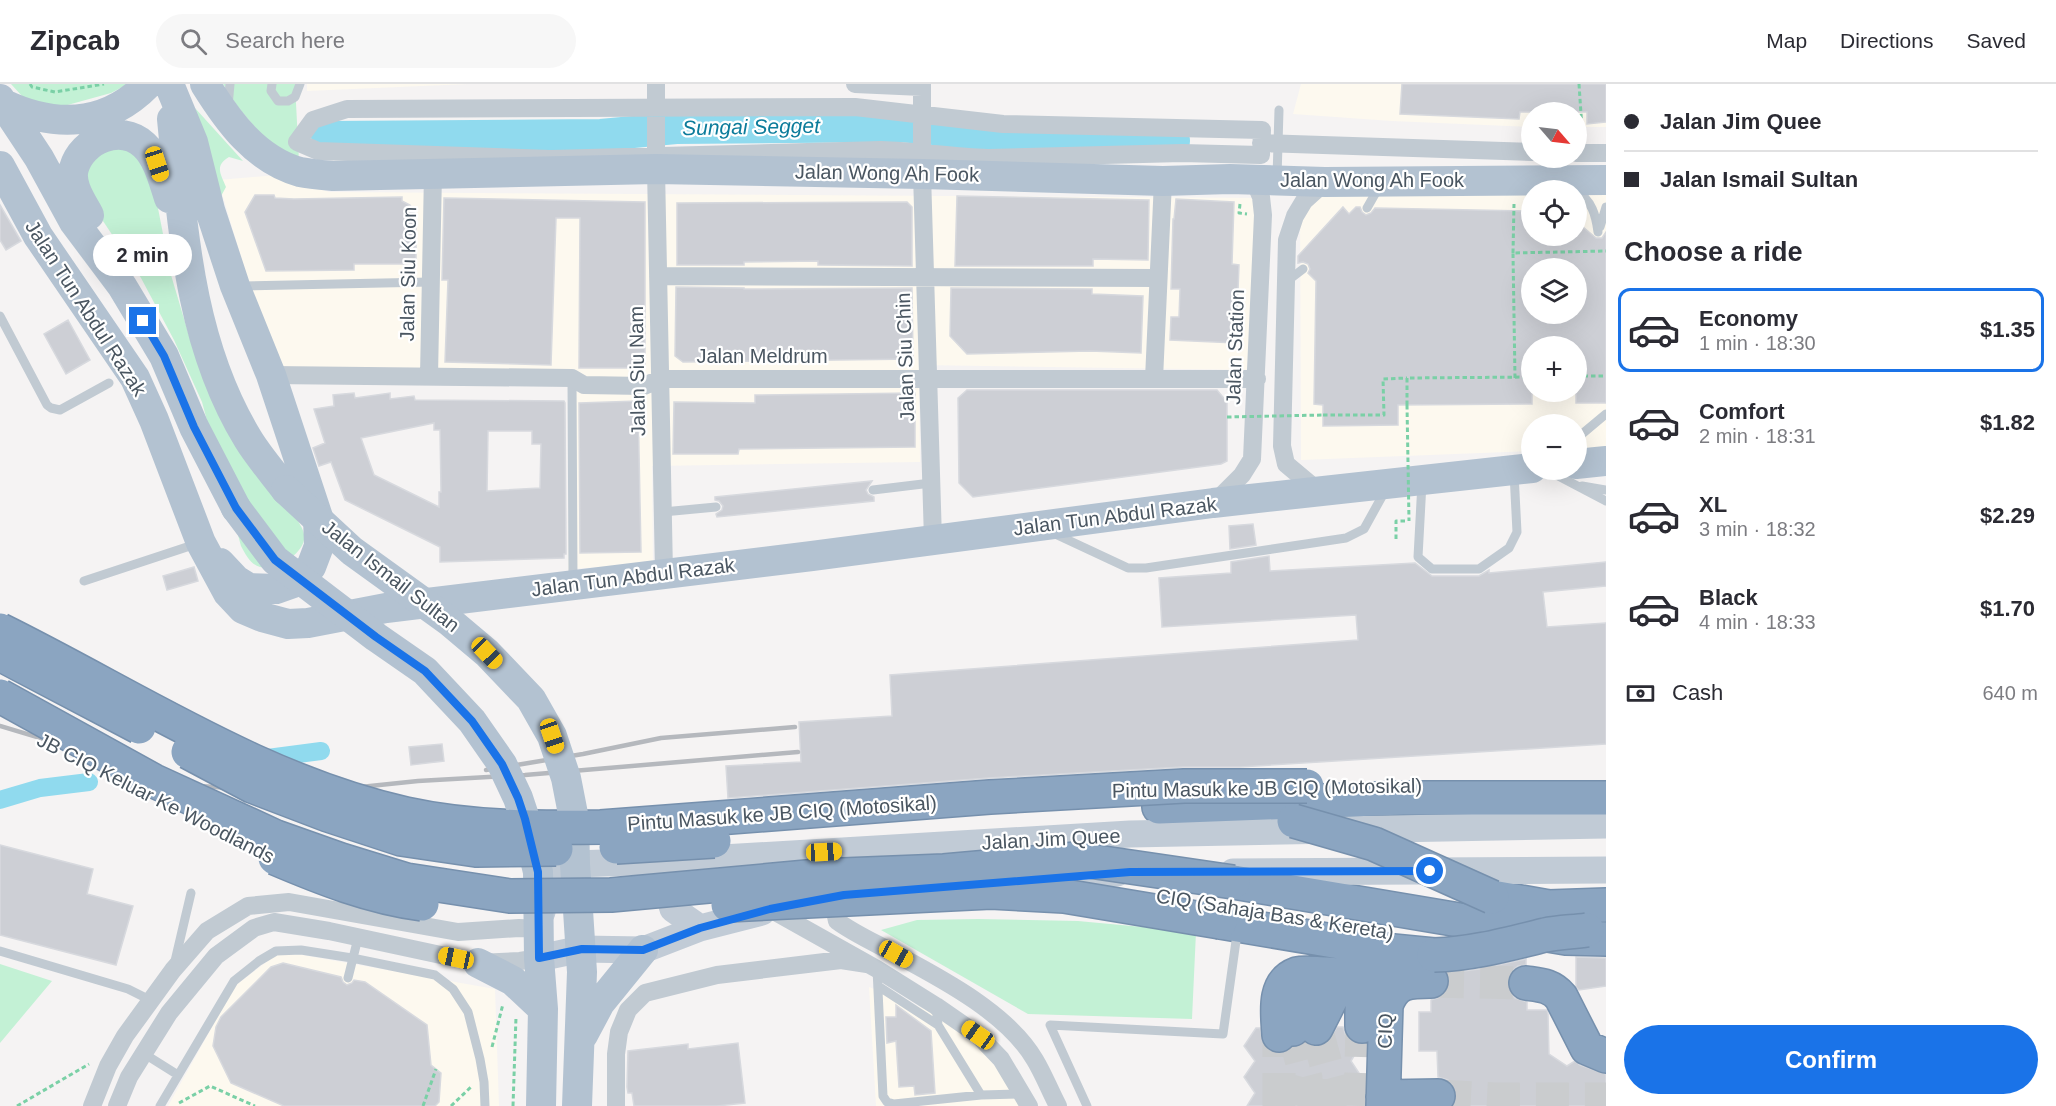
<!DOCTYPE html>
<meta charset="utf-8">
<style>
:root{--surface:#fff;--page:#f7f7f7;--text:#2b2b33;--muted:#7c7c81;--line:#e1e1e2;--accent:#1a73e8}
body{margin:0;font-family:Helvetica,sans-serif;background:var(--page);color:var(--text);height:100vh;display:flex;flex-direction:column;font-size:22px;white-space:nowrap}
*{box-sizing:border-box;margin:0}
p{font-size:20px;color:var(--muted)}
.icon{flex:none;width:33px;height:33px;fill:none;stroke:currentColor;stroke-width:2;stroke-linecap:round;stroke-linejoin:round}
.map{position:relative;flex:1;overflow:hidden}
.panel{display:flex;flex-direction:column;background:var(--surface);width:450px}
.panel>*{flex:none}
.banner{display:grid;align-content:center;height:132px;padding:0 18px;background:var(--surface)}
.needle{width:39px;rotate:118deg}
.fabs{position:absolute;left:1521px;top:18px;display:grid;gap:12px}
.fabs a{display:grid;place-items:center;width:66px;height:66px;border-radius:50%;background:var(--surface);box-shadow:0 6px 24px #0002;font-size:30px}
.end{position:absolute;width:27px;height:27px;margin:-14px;border:8px solid #1a73e8;background:#fff;box-shadow:0 0 0 3px #fff}
.from{border-radius:50%}
.bubble{position:absolute;height:42px;border-radius:21px;background:var(--surface);box-shadow:0 6px 24px #0002;font-size:20px;font-weight:700;line-height:42px;text-align:center}
.car{position:absolute;width:18px;height:36px;margin:-18px -9px;border-radius:8px;box-shadow:0 0 4px 2px #0007;background:linear-gradient(#f5c518 24%,#345 0 40%,#f5c518 0 76%,#345 0 86%,#f5c518 0)}
.banner b{display:flex;align-items:center;gap:21px;height:57px;font-size:22px}
.banner b+b{border-top:2px solid var(--line)}
.banner i{width:15px;height:15px;background:var(--text)}
ul{padding:0;list-style:none}
li{display:flex;align-items:center;gap:18px;height:84px;margin:0 12px 9px;padding:0 6px;border:3px solid transparent;border-radius:12px}
li div{flex:1}
li b{display:block;font-size:22px}
li em{font-style:normal;font-weight:700}
li.current{border-color:var(--accent)}
li>.icon{width:54px;height:54px;stroke-width:1.5}
h2{padding:0 18px;font-size:27px;line-height:72px}
.pay{display:flex;align-items:center;gap:15px;height:66px;padding:0 18px;font-size:22px}
.pay p{margin-inline-start:auto}
.button{display:flex;gap:12px;margin-top:auto;padding:12px 18px}
.button a{flex:1;height:69px;border-radius:36px;background:var(--accent);color:#fff;font-size:24px;font-weight:700;line-height:69px;text-align:center}
header{display:flex;align-items:center;gap:36px;box-sizing:border-box;height:84px;padding:0 30px;background:var(--surface);border-bottom:2px solid var(--line)}
header strong{font-size:28px}
nav{display:flex;gap:33px;margin-inline-start:auto;font-size:21px}
.search{width:420px;height:54px;background:var(--page);display:flex;align-items:center;gap:15px;box-sizing:border-box;padding:0 21px;border-radius:33px;color:var(--muted);font-size:22px}
main{display:flex;flex:1;min-height:0}
.map>svg:first-child{display:block}
</style>
<header>
<strong>Zipcab</strong>
<div class="search"><svg class="icon" aria-label="search" viewBox="0 0 24 24"><circle cx="10" cy="10" r="6"/><path d="M15 15l6 6"/></svg>Search here</div>
<nav><a>Map</a><a>Directions</a><a>Saved</a></nav>
</header>
<main>
<div class="map">
<svg width="1606" height="1022" viewBox="0 0 1606 1022">
<rect width="100%" height="100%" fill="#f5f3f3"/>
<path fill="#fdf9ef" fill-rule="evenodd" d="M307,0H468L307,7Z
M1301,0H1606V43H1577L1576,28H1532L1531,43L1392,37L1293,30Z
M278,91L329,108L1265,114L1254,286L919,281L920,378L652,382L653,480L568,485L569,289L274,284L218,96Z
M1606,104V364L1577,365L1576,340H1532L1531,367L1301,376L1300,108ZM1532,106H1576V152H1532ZM1532,184H1576V230H1532ZM1532,262H1576V308H1532Z
M277,870L302,871L495,905L499,1022H168L235,902Z
M869,903L942,932L984,963L1026,1022H876Z"/>
<path fill="#c3f1d5" d="M11,0H128L111,9L53,25L32,23Z
M223,0H295L299,77L269,60L238,23Z
M195,24L243,77L229,73C214,82 221,90 226,103L220,114Z
M108,62L141,68L156,114L171,191L193,265L296,433C298,438 303,444 304,450C308,468 275,488 260,483C250,480 246,471 241,462L202,318L174,256L141,194L101,134L84,104L86,81Z
M978,835L1078,837L1196,848L1192,935L1028,930L881,846L917,836Z
M0,880L52,897L0,959Z"/>
<g fill="none" stroke-linecap="round" stroke-linejoin="round">
<path stroke="#90daee" stroke-width="18" d="M260,675L321,667
M0,716L40,704L89,698"/>
<path stroke="#90daee" stroke-width="32" d="M327,53L601,51L676,44L899,42L934,45L994,58L1046,59L1174,57"/>
</g>
<path fill="#cdcfd5" stroke="#d7d9de" stroke-width="1.5" fill-rule="evenodd" d="M1402,0H1606V38L1587,40V28H1520L1519,35L1400,30Z
M255,111H274L275,114L294,115L402,113V117L410,121L416,131V180H354V186L266,187L245,128Z
M957,112L1149,116L1148,176L1093,175V182H955Z
M444,114L645,118V284H579L580,134H556L551,281L445,278L448,196H442Z
M1176,115L1234,118L1232,180L1239,181L1236,259L1170,256L1171,233H1179L1180,205H1171L1173,135H1174Z
M907,118L912,123V182L818,181V177L744,178V181H677V119Z
M0,121L21,157L6,166L0,156Z
M1343,123L1349,130L1356,123H1360L1362,128L1366,131L1371,129L1375,124L1532,127V152H1576V137L1596,154H1602L1606,148V319H1576V262H1532V320L1398,321V341L1323,342V321L1314,320L1316,197L1308,189L1310,185L1308,180L1303,178L1298,179V172ZM1532,184H1576V230H1532Z
M676,203L744,204V205L912,204L913,275L683,278L675,272Z
M951,204L1092,205V210L1143,212L1141,269L1090,267L967,270L950,252Z
M68,236L90,276L66,290L44,250Z
M967,306H1217L1227,318V377L1221,380L973,413L959,399L958,314Z
M354,309L355,314L390,309V315L414,312L415,316L564,317L565,319L566,470H564V474L440,478V463L345,416L331,378L319,382L313,364L325,359L314,325L334,322L333,311ZM434,339V346H440L441,408H439V423L374,391L361,354ZM488,347H532V360H541L540,404L487,407Z
M915,309V363L739,365L738,370H673L674,318L755,319V311Z
M638,317L641,468L580,469L579,319Z
M872,397L866,406L868,410L874,413V417L717,433L716,430L722,426L723,422L719,417L715,416V413Z
M1253,440L1256,461L1230,465L1229,442Z
M1269,472L1270,487L1415,479L1432,492H1479L1489,486V489L1606,478V502L1543,508L1547,543L1606,539V660L1240,683H1183L989,694L728,714L726,682L801,678L799,638L892,632L890,591L1358,556L1356,531L1162,543L1159,494L1231,489V478Z
M194,483L198,497L167,506L163,492Z
M442,660L444,677L411,681L409,663Z
M0,761L93,785L87,810L133,822L116,881L0,851Z
M1576,873L1606,874V902L1579,906L1576,903Z
M1526,875V881L1518,882L1511,888L1507,897L1509,907L1515,914L1527,918V926H1547L1548,930L1549,970L1567,982L1575,977L1580,981L1606,990V1022H1454L1457,1012L1454,1003L1448,996L1438,993L1437,967H1419V928H1431V916L1440,913L1447,907L1450,897L1448,889L1479,885Z
M283,879L341,893L343,898L347,901L352,899L354,896L365,898L427,941L431,981L441,989L439,1018L435,1022H284L231,999L213,962L216,943L221,933L271,883Z
M896,921L931,947L935,1009L915,1011L914,1002L899,1003L896,957L887,959L886,933H896Z
M1337,943H1343L1346,952L1352,958L1361,960L1351,977L1361,992L1352,1008L1362,1022H1247L1255,1009L1244,993L1255,977L1244,962L1256,944H1260L1264,962L1271,968L1280,970L1305,959L1316,963L1326,960Z
M738,959L745,1019L717,1022H634L632,1009H628L627,1003L628,967L688,960V965Z"/>
<g fill="none" stroke-linecap="round" stroke-linejoin="round">
<path stroke="#caccce" stroke-width="33" stroke-dasharray="33 16" stroke-linecap="butt" d="M1431,897L1526,899
M1293,945L1306,994L1298,1022
M1317,947L1330,995V1022
M1438,1012L1495,1015H1606
M1279,1022V951
M1360,1022L1362,942"/>
<g stroke="#7690ad" stroke-width="36">
<path id="highway" d="M1159,723L1403,714H1606
M1233,798L1566,854L1606,855
M1492,813L1549,823L1606,821
M1220,838L1393,867L1434,871
M1526,899C1540,901 1551,901 1561,913L1587,964L1606,972
M1362,942C1362,920 1360,902 1385,895
M1316,944L1339,899L1353,892
M1293,945C1302,925 1307,901 1326,890L1414,897
M1279,951C1278,931 1272,899 1297,890C1305,888 1317,890 1326,890
M1383,1013L1438,1012
M1383,1022L1386,921C1395,897 1408,897 1431,897"/>
</g>
<path stroke="#7ad0a6" stroke-width="3" stroke-dasharray="4.5 3" stroke-linecap="butt" d="M30,0L32,3L55,8L104,0
M1579,0L1582,45
M1240,120L1239,129L1247,130
M1513,169L1514,120
M1576,292H1606
M1515,294L1513,169L1606,167
M1407,321V294L1532,293
M1323,331H1384L1383,295L1407,294
M1396,455V437H1406
M492,963L503,920
M179,1019L210,1002L255,1022
M17,1022L89,980
M423,1022L436,985
M451,1022L472,1002
M513,1022L516,933"/>
<path stroke="#c1cad2" stroke-width="9" d="M272,0L271,7L278,17H288L295,13L300,0
M228,22L230,0
M1277,94L1279,26
M1576,107C1592,116 1596,132 1598,148
M1367,124L1379,103
M1600,143L1606,123
M1286,198L1303,185
M241,202L430,198
M0,232L47,321L51,324L60,326L109,299
M572,294L573,498
M1576,355L1606,330
M1547,386L1606,417
M1422,399L1418,473L1432,485H1479L1509,464L1517,448L1514,389
M1582,402L1606,406
M873,406L931,399
M663,428L716,423
M1053,449L1128,484H1146L1346,454L1364,445L1385,407
M84,497L196,460
M0,867L128,905L150,916
M175,877L191,809
M877,885L883,1012L887,1018L894,1020L981,1011L1023,1010
M348,894L358,854
M878,902L938,941
M936,922L938,941L981,1011
M143,969L178,991
M160,1022L234,897L259,877L276,867L301,866L352,874L435,891L453,905L468,928L480,975L484,998L485,1022
M1087,1022L1050,941L1223,950L1236,857"/>
<path stroke="#c1cad2" stroke-width="18" d="M855,0L922,3
M922,0V90L933,456
M855,23L1003,40L1262,46L1261,71L1182,69L988,74C952,73 917,67 881,66L551,75L318,67L297,58L313,36L347,25Z
M1261,59L1532,68
M1576,69H1606
M656,72V0
M656,85L664,489
M658,192L1158,194
M271,291L572,294L584,301L644,302L660,295H1257
M429,292L433,89
M1154,295L1163,97
M1317,406L1286,380L1282,362L1287,156L1295,132L1304,117L1325,98
M1215,418L1242,391L1252,375L1263,131L1261,113L1254,96
M843,813L834,823L837,837C856,851 880,861 901,873C946,897 1009,931 1035,976C1044,991 1050,1007 1058,1022
M770,825L877,885L936,922L978,951L1001,975L1029,1022
M92,1022L108,982L125,952L173,886L207,847L248,822L289,818L458,848L519,844L540,845
M117,1022L129,993L169,929L216,872L254,844L274,838L329,847L478,879L520,877L539,874
M616,1022V970L619,948L628,926L645,909L717,891L841,876L867,880"/>
<path stroke="#c1cbd6" stroke-width="27" d="M1233,788L1606,786
M683,790C673,802 667,810 673,825L700,844
M1014,798L1117,789
M542,828C545,805 555,791 575,780L689,776L1130,750L1606,741
M539,874L582,865L643,866L700,844L762,828"/>
<path stroke="#b3c2d1" stroke-width="30" d="M169,0L193,58L210,126L235,202L271,291L318,433L319,462L311,483L293,499L276,505L249,504L236,496L220,479
M205,0C228,37 256,76 300,88C310,90 322,91 333,92L656,85L922,90L1163,97L1230,95L1325,98L1606,96
M0,15L39,74L74,138L122,202L164,272L194,343L236,424
M4,20C55,44 106,43 148,0
M172,35C183,146 189,258 248,355C259,373 274,390 286,406
M0,82L38,152L135,294L154,336L201,459L228,509L243,525L262,533L288,540L308,539L386,524L812,472L1213,419L1532,384
M89,131C82,118 69,100 74,84C82,56 120,39 144,61C158,74 163,96 169,114
M1576,380L1606,377
M574,735L575,780L582,888L577,1022
M527,742L538,788L539,874L543,925L541,1022
M478,879L513,897L543,925
M583,951L600,919L643,866"/>
<use href="#highway" stroke="#8ba5c1" stroke-width="33"/>
<path stroke="#b5b8bd" stroke-width="4.5" d="M0,642L200,702L303,709L418,697L525,691L798,668
M486,686L583,670L661,654L795,643"/>
<g stroke="#7690ad" stroke-width="36" stroke-linecap="butt">
<path id="highway-bridge" d="M0,546C132,611 261,698 406,730C470,744 537,744 601,743L990,713L1184,702H1307
M0,570L139,643
M0,612L154,697L276,753L341,776L406,796L510,812L611,811L818,792L944,787L1076,775L1233,798
M188,668L252,702L328,731L401,755L476,766L556,765
M1294,737L1374,760L1492,813
M616,763L714,757
M275,774C322,794 370,813 422,820
M728,821L991,808L1064,812L1220,838
M1434,871C1472,870 1508,860 1545,851C1559,848 1573,848 1587,846"/>
</g>
<path stroke="#7ad0a6" stroke-width="3" stroke-dasharray="4.5 3" stroke-linecap="butt" d="M1407,321L1409,437
M1227,333L1323,331"/>
<path stroke="#b3c2d1" stroke-width="30" d="M286,406L352,467L449,537L487,569L531,615L552,652L566,694L574,735
M236,424L275,476L376,553L425,587L472,637L502,680L518,714L525,735"/>
<use href="#highway-bridge" stroke="#8ba5c1" stroke-width="33"/>
</g>
<g fill="none" stroke-linecap="round" stroke-linejoin="round">
<path stroke="#1a73e8" stroke-width="8" d="M143,237L164,272L194,343L236,424L275,476L376,553L425,587L472,637L502,680L518,714L525,735L538,788L539,874L582,865L643,866L700,844L770,825L844,811L1130,788L1430,787"/>
</g>
<g text-anchor="middle" stroke-width="4.5" stroke-linejoin="round" paint-order="stroke">
<g font-size="20" fill="#4a5661" stroke="#fff">
<text transform="translate(887 89) rotate(1)" y="7">Jalan Wong Ah Fook</text>
<text x="1372" y="103">Jalan Wong Ah Fook</text>
<text transform="translate(408 190) rotate(-89)" y="7">Jalan Siu Koon</text>
<text transform="translate(86 224) rotate(57)" y="7">Jalan Tun Abdul Razak</text>
<text transform="translate(1235 263) rotate(-88)" y="7">Jalan Station</text>
<text x="762" y="279">Jalan Meldrum</text>
<text transform="translate(905 273) rotate(-92)" y="7">Jalan Siu Chin</text>
<text transform="translate(637 287) rotate(-91)" y="7">Jalan Siu Nam</text>
<text transform="translate(1115 432) rotate(-7)" y="7">Jalan Tun Abdul Razak</text>
<text transform="translate(391 492) rotate(38)" y="7">Jalan Ismail Sultan</text>
<text transform="translate(633 493) rotate(-7)" y="7">Jalan Tun Abdul Razak</text>
<text transform="translate(1267 704) rotate(-1)" y="7">Pintu Masuk ke JB CIQ (Motosikal)</text>
<text transform="translate(156 714) rotate(27)" y="7">JB CIQ Keluar Ke Woodlands</text>
<text transform="translate(782 729) rotate(-4)" y="7">Pintu Masuk ke JB CIQ (Motosikal)</text>
<text transform="translate(1051 755) rotate(-3)" y="7">Jalan Jim Quee</text>
<text transform="translate(1275 830) rotate(9)" y="7">CIQ (Sahaja Bas &amp; Kereta)</text>
<text transform="translate(1385 947) rotate(-88)" y="7">CIQ</text>
</g>
<g font-size="21" font-style="italic" fill="#0c7c9b" stroke="#fff">
<text transform="translate(751 43) rotate(-1)" y="7">Sungai Segget</text>
</g>
</g>
</svg>
<div class="fabs">
<a><svg class="needle" viewBox="-14 -14 28 28"><path d="M0-13l5 13h-10z" fill="#e53935"/><path d="M0 13l5-13h-10z" fill="#7c7c81"/></svg></a>
<a><svg class="icon" aria-label="locate" viewBox="0 0 24 24"><circle cx="12" cy="12" r="6"/><path d="M12 2v4M12 18v4M2 12h4M18 12h4"/></svg></a>
<a><svg class="icon" aria-label="layers" viewBox="0 0 24 24"><path d="M12 4l9 5-9 5-9-5zM3 14l9 5 9-5"/></svg></a>
<a>+</a>
<a>−</a>
</div>
<i class="end from" style="left:1430px;top:787px"></i>
<i class="end" style="left:143px;top:237px"></i>
<div class="bubble" style="left:93px;top:150px;width:99px">2 min</div>
<i class="car" style="left:157px;top:80px;rotate:162deg"></i>
<i class="car" style="left:487px;top:569px;rotate:136deg"></i>
<i class="car" style="left:552px;top:652px;rotate:161deg"></i>
<i class="car" style="left:824px;top:768px;rotate:87deg"></i>
<i class="car" style="left:896px;top:870px;rotate:119deg"></i>
<i class="car" style="left:456px;top:874px;rotate:282deg"></i>
<i class="car" style="left:978px;top:951px;rotate:305deg"></i>
</div>
<section class="panel">
<div class="banner">
<b><i class="from"></i>Jalan Jim Quee</b>
<b><i></i>Jalan Ismail Sultan</b>
</div>
<h2>Choose a ride</h2>
<ul>
<li class="current"><svg class="icon" aria-label="car" viewBox="0 0 24 24"><path d="M5 17H2v-5l4-1 3-4h7l3 4 3 1v5h-3M9 17h6M6 11h13"/><circle cx="7" cy="17" r="2"/><circle cx="17" cy="17" r="2"/></svg><div><b>Economy</b><p>1 min · 18:30</p></div><em>$1.35</em></li>
<li><svg class="icon" aria-label="car" viewBox="0 0 24 24"><path d="M5 17H2v-5l4-1 3-4h7l3 4 3 1v5h-3M9 17h6M6 11h13"/><circle cx="7" cy="17" r="2"/><circle cx="17" cy="17" r="2"/></svg><div><b>Comfort</b><p>2 min · 18:31</p></div><em>$1.82</em></li>
<li><svg class="icon" aria-label="car" viewBox="0 0 24 24"><path d="M5 17H2v-5l4-1 3-4h7l3 4 3 1v5h-3M9 17h6M6 11h13"/><circle cx="7" cy="17" r="2"/><circle cx="17" cy="17" r="2"/></svg><div><b>XL</b><p>3 min · 18:32</p></div><em>$2.29</em></li>
<li><svg class="icon" aria-label="car" viewBox="0 0 24 24"><path d="M5 17H2v-5l4-1 3-4h7l3 4 3 1v5h-3M9 17h6M6 11h13"/><circle cx="7" cy="17" r="2"/><circle cx="17" cy="17" r="2"/></svg><div><b>Black</b><p>4 min · 18:33</p></div><em>$1.70</em></li>
</ul>
<div class="pay"><svg class="icon" aria-label="cash" viewBox="0 0 24 24"><path d="M3 7h18v10H3z"/><circle cx="12" cy="12" r="2"/></svg>Cash<p>640 m</p></div>
<div class="button"><a>Confirm</a></div>
</section>
</main>
